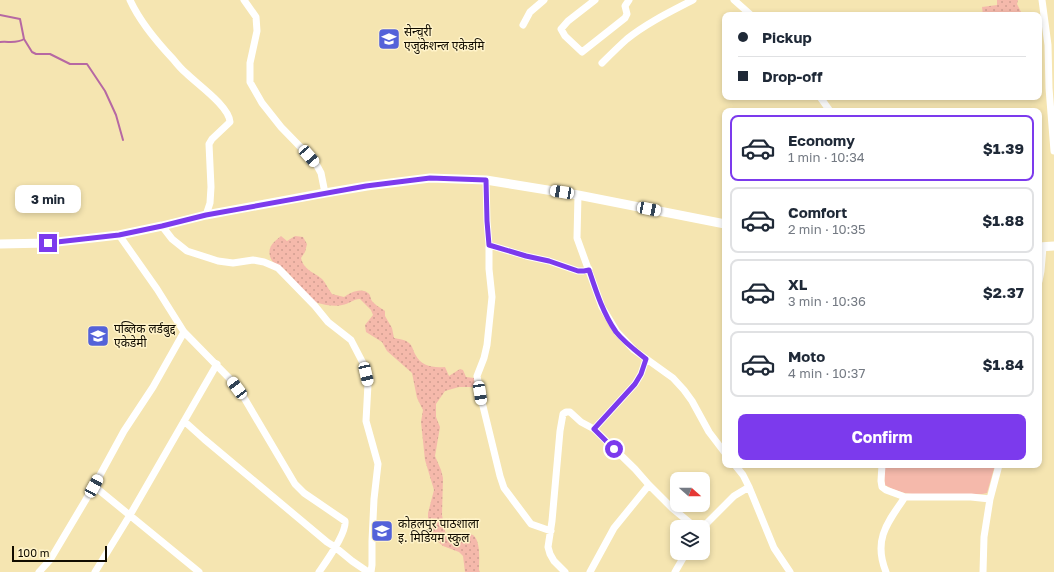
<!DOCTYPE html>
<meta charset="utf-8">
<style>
:root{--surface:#fff;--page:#f6f6f7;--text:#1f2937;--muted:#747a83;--line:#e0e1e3;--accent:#7c3aed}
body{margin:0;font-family:"Golos Text","Noto Sans Devanagari",sans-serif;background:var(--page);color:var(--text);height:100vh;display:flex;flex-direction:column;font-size:15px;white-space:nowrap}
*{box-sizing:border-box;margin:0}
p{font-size:13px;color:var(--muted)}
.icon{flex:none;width:22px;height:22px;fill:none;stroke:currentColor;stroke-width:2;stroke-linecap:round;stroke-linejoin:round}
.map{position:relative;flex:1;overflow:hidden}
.panel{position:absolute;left:722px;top:108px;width:320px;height:360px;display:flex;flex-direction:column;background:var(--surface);border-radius:8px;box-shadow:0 2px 6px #0003}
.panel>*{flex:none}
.banner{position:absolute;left:722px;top:12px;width:320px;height:88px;border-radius:8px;box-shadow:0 2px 6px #0003;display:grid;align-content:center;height:88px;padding:0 16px;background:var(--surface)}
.needle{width:26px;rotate:111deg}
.controls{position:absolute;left:670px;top:472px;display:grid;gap:8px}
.controls a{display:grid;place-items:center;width:40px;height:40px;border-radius:8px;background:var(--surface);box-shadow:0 2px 6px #0003;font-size:20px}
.scale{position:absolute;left:12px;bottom:10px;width:95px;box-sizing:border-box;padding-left:4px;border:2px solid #110c00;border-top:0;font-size:11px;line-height:14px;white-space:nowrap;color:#110c00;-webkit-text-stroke:3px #fff3c9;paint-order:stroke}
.end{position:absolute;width:18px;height:18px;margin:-9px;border:5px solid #7c3aed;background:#fff;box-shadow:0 0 0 2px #fff}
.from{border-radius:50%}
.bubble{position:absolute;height:28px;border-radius:8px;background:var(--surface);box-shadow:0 2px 6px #0003;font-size:13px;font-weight:700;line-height:28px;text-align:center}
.car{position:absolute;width:12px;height:24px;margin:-12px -6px;border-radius:5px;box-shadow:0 0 3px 1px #0007;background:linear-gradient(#fff 24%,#345 0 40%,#fff 0 76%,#345 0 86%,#fff 0)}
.banner b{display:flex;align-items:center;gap:14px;height:38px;font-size:15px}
.banner b+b{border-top:1px solid var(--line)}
.banner i{width:10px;height:10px;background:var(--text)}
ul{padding:7px 0 0;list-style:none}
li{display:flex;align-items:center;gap:12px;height:66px;margin:0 8px 6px;padding:0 8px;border:2px solid var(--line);border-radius:8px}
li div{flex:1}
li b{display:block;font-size:15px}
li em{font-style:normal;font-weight:700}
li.selected{border-color:var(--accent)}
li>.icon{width:36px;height:36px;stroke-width:1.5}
.primary-button{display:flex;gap:8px;margin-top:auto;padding:8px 16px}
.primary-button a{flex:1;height:46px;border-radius:8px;background:var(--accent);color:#fff;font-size:16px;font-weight:700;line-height:46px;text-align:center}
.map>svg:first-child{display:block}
</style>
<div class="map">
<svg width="1054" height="572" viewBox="0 0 1054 572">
<defs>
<pattern id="grass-dots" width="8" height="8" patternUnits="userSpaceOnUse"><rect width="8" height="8" fill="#f5b9ab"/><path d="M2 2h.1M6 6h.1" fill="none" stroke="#d19e91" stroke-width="1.8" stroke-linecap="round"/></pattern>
</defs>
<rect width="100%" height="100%" fill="#f5e5b1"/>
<path fill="url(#grass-dots)" d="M997,0H1018L1017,4L1021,12L1017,15H983L982,7L997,5Z
M281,236L287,241L295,236L303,237L307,244L305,252L301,258C304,271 315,272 323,280C326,284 329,290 332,294L344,297C350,293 360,287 368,293C371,295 370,298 372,301C375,305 381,308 385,311V316L392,328L394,338C398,339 405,339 409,343C412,345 413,350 415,354C421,366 432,368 445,367L449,376L460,369L463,370L466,377L474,378L475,383L472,387H459L445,391L436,404V417L440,427L435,456L441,470L443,478L442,515L446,536L455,539L466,533C468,534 471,534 473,535C481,541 479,561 479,570L480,572H465L463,556L459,552L443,546L432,536L428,531V513L434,490L425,460L421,422L423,410L417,398L412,373L387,351L382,342L366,332L365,325L373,315L371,310L360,299C353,299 349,304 342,305C335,307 325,305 318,303C307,300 294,278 285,270C281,266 273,264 271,259C266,247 274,242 281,236Z"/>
<path fill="#f5b9ab" d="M885,465H995L987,493L982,494H912C902,493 894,490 885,485L884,476Z"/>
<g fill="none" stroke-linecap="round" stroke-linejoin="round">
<path stroke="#b668a3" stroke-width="2" d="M0,15L20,19L24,39L32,52L36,54H50L70,64H87L105,91L116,115L123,140
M0,42C8,41 17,44 24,39"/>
<path stroke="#fff" stroke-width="7" d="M130,0C140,22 157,42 173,59C177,64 181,69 186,73C197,84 229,106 230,122L212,139L209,144L211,187L210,203L206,215
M244,0L256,17L257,31L250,63V82L262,103L281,127L315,162L321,173L325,193
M595,0L568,21L561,29L565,36L582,52L625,18L627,14L625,6L629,0
M734,0L751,15
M1042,0L1048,45L1049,88L1054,151
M523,25L530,12L544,0
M602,63C610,55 618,47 627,39C647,23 670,12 693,0
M820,97L830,111
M486,180L487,221L489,245V269L492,297L487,345L484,358L477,376L482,402L500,476L504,488L531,524L551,531
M578,195L577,238L602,307L617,332L634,350L673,378L684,390L692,401L709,432L725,453
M162,226L172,239L187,251L218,261L233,263L253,260L264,262L278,268L315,306L328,322L351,340L364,365L368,384L366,421L378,464L374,499L372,541V565L371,572
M119,235L157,289L184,332L231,380L243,396L295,484L304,493L345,521C347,533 326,562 319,572
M489,245L526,256L549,261L578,271H583L589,269
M1039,281L1041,271L1043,247
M646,359L641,374L635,384L594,429L635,469L649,485L672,508L695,527
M184,421L204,439L327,542L335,547L352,561L368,572
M735,465L743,475L749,487L774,548L790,572
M882,465L881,481L882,487L886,490L905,497
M94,486L199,572
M703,527L734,496L749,487
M39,572L50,560L94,486L124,431L153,387L184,332
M95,572L130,515L217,364
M565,572L554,561L550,554L548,547L552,521L560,431L563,414L566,412H570L581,422L594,429
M590,572L614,528L649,485
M675,572L686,553
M886,572C873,540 887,523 905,497H971L990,499
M983,572L984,537L990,499L999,465"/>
<path stroke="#fff" stroke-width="9" d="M0,244L48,243L119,235L162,226L206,215L325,193L367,186L430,178L486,180L578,195L725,224
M1039,247L1054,246"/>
</g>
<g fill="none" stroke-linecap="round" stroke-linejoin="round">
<path stroke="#7c3aed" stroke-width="5" d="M48,243L119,235L162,226L206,215L366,186L430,178L486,180L487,221L489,245L526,256L549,261L578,271H584L589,270C596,291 603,313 616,332C624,342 636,351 646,359L641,374L635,384L594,429L614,449"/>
</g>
<defs>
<g id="school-square" transform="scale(1.15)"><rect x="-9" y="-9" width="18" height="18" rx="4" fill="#5462d9" stroke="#fff3c9"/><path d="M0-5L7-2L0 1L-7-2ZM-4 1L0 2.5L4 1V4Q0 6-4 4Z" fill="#fff"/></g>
</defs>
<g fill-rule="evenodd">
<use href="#school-square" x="389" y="39"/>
<use href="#school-square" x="98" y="336"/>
<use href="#school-square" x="382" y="531"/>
</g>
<g text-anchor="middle" stroke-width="3" stroke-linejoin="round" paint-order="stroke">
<g font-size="12" fill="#110c00" stroke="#fff3c9" text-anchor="start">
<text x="404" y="36">सेन्चुरी<tspan x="404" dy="14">एजुकेशन्ल एकेडमि</tspan></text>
<text x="114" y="333">पब्लिक लर्डबुद्द<tspan x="114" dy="14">एकेडेमी</tspan></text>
<text x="398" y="528">कोहलपुर पाठशाला<tspan x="398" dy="14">इ. मिडियम स्कुल</tspan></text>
</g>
</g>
</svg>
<div class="controls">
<a><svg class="needle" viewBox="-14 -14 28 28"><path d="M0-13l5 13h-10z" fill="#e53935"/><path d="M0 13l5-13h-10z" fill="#747a83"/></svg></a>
<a><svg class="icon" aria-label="layers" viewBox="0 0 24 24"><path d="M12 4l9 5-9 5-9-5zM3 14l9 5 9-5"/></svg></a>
</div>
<div class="scale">100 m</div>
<i class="end from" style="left:614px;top:449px"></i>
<i class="end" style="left:48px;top:243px"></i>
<div class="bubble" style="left:15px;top:185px;width:66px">3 min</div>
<i class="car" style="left:309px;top:156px;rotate:139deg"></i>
<i class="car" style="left:562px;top:192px;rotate:279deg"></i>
<i class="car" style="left:649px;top:209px;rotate:101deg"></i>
<i class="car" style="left:366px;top:374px;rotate:167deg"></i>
<i class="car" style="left:237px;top:388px;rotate:323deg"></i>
<i class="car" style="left:480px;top:393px;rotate:171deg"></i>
<i class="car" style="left:94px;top:486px;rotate:29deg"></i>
<div class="banner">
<b><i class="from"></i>Pickup</b>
<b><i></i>Drop-off</b>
</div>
<section class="panel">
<ul>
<li class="selected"><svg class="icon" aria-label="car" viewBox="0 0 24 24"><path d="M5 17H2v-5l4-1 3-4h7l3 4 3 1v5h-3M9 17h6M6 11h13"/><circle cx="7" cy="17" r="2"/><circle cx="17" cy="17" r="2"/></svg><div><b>Economy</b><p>1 min · 10:34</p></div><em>$1.39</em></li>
<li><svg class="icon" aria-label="car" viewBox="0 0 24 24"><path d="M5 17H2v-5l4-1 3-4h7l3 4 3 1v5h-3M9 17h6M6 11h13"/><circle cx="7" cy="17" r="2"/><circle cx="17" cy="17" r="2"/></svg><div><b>Comfort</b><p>2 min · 10:35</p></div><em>$1.88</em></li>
<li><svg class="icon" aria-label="car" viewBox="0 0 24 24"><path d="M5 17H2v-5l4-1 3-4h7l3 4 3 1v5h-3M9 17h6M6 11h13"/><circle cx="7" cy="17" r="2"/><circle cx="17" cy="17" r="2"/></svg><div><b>XL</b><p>3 min · 10:36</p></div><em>$2.37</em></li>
<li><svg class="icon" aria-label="car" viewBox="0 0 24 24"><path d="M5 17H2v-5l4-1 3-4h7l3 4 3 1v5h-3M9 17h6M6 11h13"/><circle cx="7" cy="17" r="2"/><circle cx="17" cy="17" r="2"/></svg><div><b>Moto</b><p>4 min · 10:37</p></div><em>$1.84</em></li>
</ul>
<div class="primary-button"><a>Confirm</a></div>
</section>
</div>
